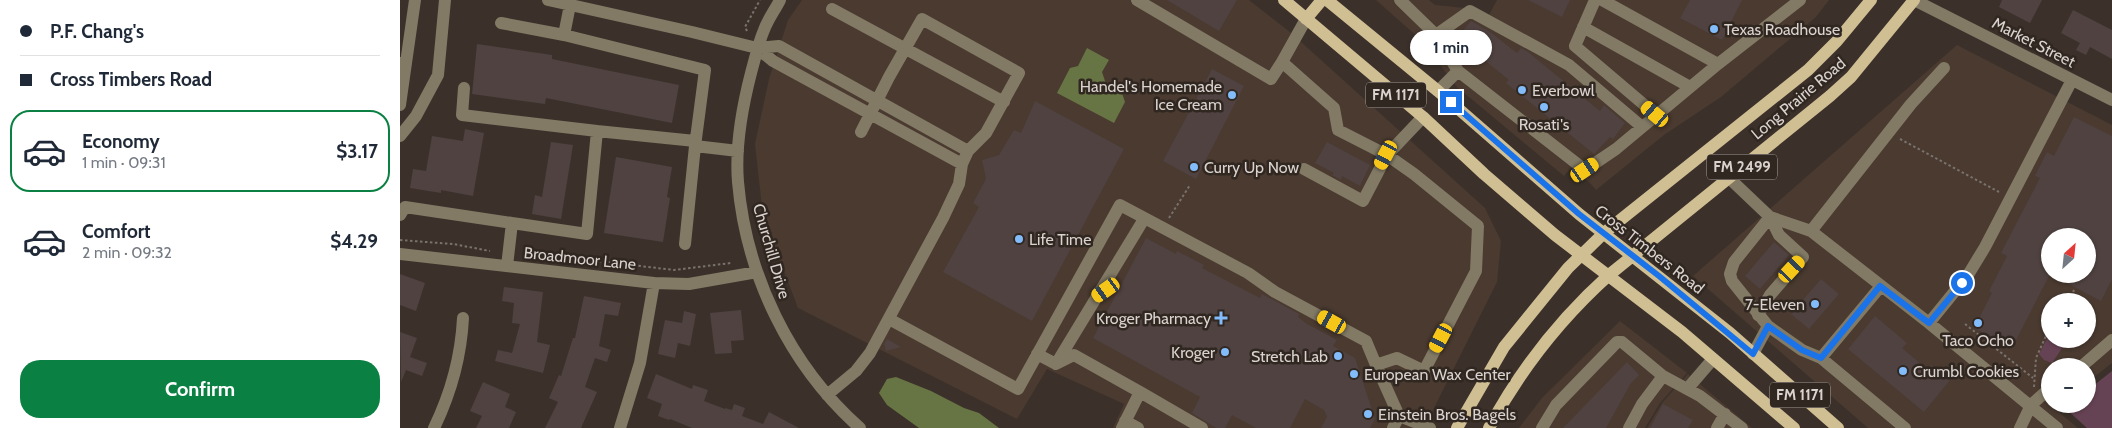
<!DOCTYPE html>
<meta charset="utf-8">
<style>
:root{--surface:#fff;--page:#f6f6f7;--text:#1f2937;--muted:#747a83;--line:#e0e1e3;--accent:#0b8043}
body{margin:0;font-family:Cabin,sans-serif;background:var(--page);color:var(--text);height:100vh;display:flex;flex-direction:column;font-size:19px;white-space:nowrap}
*{box-sizing:border-box;margin:0}
p{font-size:16px;color:var(--muted)}
.icon{flex:none;width:28px;height:28px;fill:none;stroke:currentColor;stroke-width:2;stroke-linecap:round;stroke-linejoin:round}
.map{position:relative;flex:1;overflow:hidden}
.sheet{display:flex;flex-direction:column;background:var(--surface);width:400px}
.sheet>*{flex:none}
.top-card{display:grid;align-content:center;height:110px;padding:0 20px;background:var(--surface)}
.needle{width:32px;rotate:27deg}
.tools{position:absolute;left:1641px;top:228px;display:grid;gap:10px}
.tools a{display:grid;place-items:center;width:55px;height:55px;border-radius:50%;background:var(--surface);box-shadow:0 1px 4px #0004;font-size:25px}
.end{position:absolute;width:22px;height:22px;margin:-11px;border:6px solid #1a73e8;background:#fff;box-shadow:0 0 0 2px #fff}
.from{border-radius:50%}
.bubble{position:absolute;height:35px;border-radius:18px;background:var(--surface);box-shadow:0 1px 4px #0004;font-size:16px;font-weight:700;line-height:35px;text-align:center}
.car{position:absolute;width:15px;height:30px;margin:-15px -8px;border-radius:6px;box-shadow:0 0 4px 1px #0007;background:linear-gradient(#f5c518 24%,#345 0 40%,#f5c518 0 76%,#345 0 86%,#f5c518 0)}
.top-card b{display:flex;align-items:center;gap:18px;height:48px;font-size:19px}
.top-card b+b{border-top:1px solid var(--line)}
.top-card i{width:12px;height:12px;background:var(--text)}
ul{padding:0;list-style:none}
li{display:flex;align-items:center;gap:15px;height:82px;margin:0 10px 8px;padding:0 10px;border:2px solid transparent;border-radius:20px}
li div{flex:1}
li b{display:block;font-size:19px}
li em{font-style:normal;font-weight:700}
li.selected{border-color:var(--accent)}
li>.icon{width:45px;height:45px;stroke-width:1.5}
.primary-button{display:flex;gap:10px;margin-top:auto;padding:10px 20px}
.primary-button a{flex:1;height:58px;border-radius:20px;background:var(--accent);color:#fff;font-size:20px;font-weight:700;line-height:58px;text-align:center}
main{display:flex;flex:1;min-height:0}
.map>svg:first-child{display:block}
</style>
<main>
<section class="sheet">
<div class="top-card">
<b><i class="from"></i>P.F. Chang's</b>
<b><i></i>Cross Timbers Road</b>
</div>
<ul>
<li class="selected"><svg class="icon" aria-label="car" viewBox="0 0 24 24"><path d="M5 17H2v-5l4-1 3-4h7l3 4 3 1v5h-3M9 17h6M6 11h13"/><circle cx="7" cy="17" r="2"/><circle cx="17" cy="17" r="2"/></svg><div><b>Economy</b><p>1 min · 09:31</p></div><em>$3.17</em></li>
<li><svg class="icon" aria-label="car" viewBox="0 0 24 24"><path d="M5 17H2v-5l4-1 3-4h7l3 4 3 1v5h-3M9 17h6M6 11h13"/><circle cx="7" cy="17" r="2"/><circle cx="17" cy="17" r="2"/></svg><div><b>Comfort</b><p>2 min · 09:32</p></div><em>$4.29</em></li>
</ul>
<div class="primary-button"><a>Confirm</a></div>
</section>
<div class="map">
<svg width="1712" height="428" viewBox="0 0 1712 428">
<rect width="100%" height="100%" fill="#3b312a"/>
<path fill="#4a3a30" fill-rule="evenodd" d="M402,0H849L890,32L1085,208L1101,241L1097,282L1024,428H713L724,404L647,369L617,419L398,308L363,216L355,144L369,79L388,20Z
M976,0H1029L1035,5L1075,9L1089,15L1097,0H1429L1416,17L1321,97L1264,135L1196,190L1190,183L1171,168L1164,176L1057,87L1021,40Z
M1557,45L1712,125V363L1688,382V366H1650V404H1659L1654,408L1678,428H1468L1293,276ZM1650,236H1688V274H1650ZM1650,301H1688V339H1650Z
M1220,321L1287,373L1260,403L1245,428H1119L1142,398Z
M1288,374L1352,428H1247L1262,403Z"/>
<path fill="#664354" d="M1650,333V339H1673L1662,348L1652,363L1644,360L1639,354Z
M1712,371V428H1687L1665,408L1670,404H1688V390Z"/>
<path fill="#677444" d="M687,48L709,60L702,72L706,84L721,90L725,102L714,123L657,93L670,68L678,66Z
M496,377L531,391L564,408L579,413L599,428H519L487,405L479,393L487,379Z"/>
<path fill="#4f4241" fill-rule="evenodd" d="M767,0H837L819,31Z
M1128,0H1170L1162,17Z
M1290,0H1342L1322,40L1280,18Z
M1602,0H1642L1630,23L1599,7Z
M1673,10L1712,30V59L1690,47L1686,55L1676,50L1680,43L1661,33Z
M1071,21L1090,32L1117,53L1121,48L1128,52L1200,111L1204,105L1225,123L1213,139L1210,137L1194,154L1106,83L1109,80L1057,38Z
M77,44L152,55V59L279,85L272,123L146,98L145,104L72,94Z
M812,69L844,86L796,179L763,161Z
M635,101L724,149L632,321L543,272L579,207L573,203L586,179L582,160L599,155L614,130L621,133Z
M1674,117L1712,136V279L1701,301L1650,274L1612,348L1574,328L1592,293L1589,291L1607,256L1601,253L1640,178L1635,176L1647,152L1654,156ZM1650,236H1688V274H1650Z
M65,129L84,133L73,196L41,190V193L10,188L13,169L26,171L32,136L63,141Z
M151,142L173,145L161,219L132,214L135,195L142,197Z
M927,142L970,165L960,186L942,176L941,180L932,175L934,173L915,163Z
M216,157L272,167L267,197L270,198L263,242L204,233Z
M746,238L776,254L777,251L804,265L802,268L860,298L862,294L899,314L898,317L907,324L937,340L933,346L955,358L975,419L970,428H921L927,417L924,410L905,399L890,428H856L832,415L825,428H816L792,413L800,397L693,338Z
M1374,242L1389,255L1360,289L1345,276Z
M0,274L25,283L16,311L0,305Z
M1421,279L1439,294L1409,329L1391,314Z
M104,287L143,292L137,342L150,345L143,373L95,361L98,350L112,353L120,324L112,323L114,303L102,301Z
M184,296L221,303L218,316L205,314L199,346L211,350L207,362L195,358L185,387L197,392L181,428H145L158,402L149,398L159,375L161,376L173,338H175Z
M341,310L344,340L331,341L332,353L315,354L310,313Z
M284,311L296,314L290,346L278,343L275,358L258,354L265,320L282,323Z
M1475,316L1507,343L1502,348L1527,369L1531,365L1550,380L1524,412L1448,349Z
M0,332L17,338L10,357L27,363L22,376L6,370L1,382Z
M487,339L501,347L486,351L484,344Z
M1227,362L1239,375L1231,383L1206,428H1163Z
M256,374L292,389L293,385L308,390L304,401L325,409V408L332,410L334,404L345,408L342,416L363,424L369,412L399,428H292L270,419L269,420L258,416L262,404L247,398Z
M83,382L110,394L105,407L116,412L109,428H76L82,416L70,411Z
M1263,404L1293,420L1288,428H1250Z"/>
<g fill="none" stroke-linecap="round" stroke-linejoin="round">
<path stroke="#7a726c" stroke-width="2" stroke-dasharray="2.5 2.5" stroke-linecap="butt" d="M347,31L345,27L360,0
M1500,139L1599,192
M769,218L790,185
M0,240L53,244L90,251
M124,255L155,256L274,270L331,263
M1669,301L1674,290
M1565,324L1633,378
M1634,387L1636,358L1650,327"/>
<path stroke="#827a65" stroke-width="12" d="M148,0L292,32L357,48L379,46L568,151
M380,0C375,10 368,19 364,30C358,44 355,59 351,73C342,108 335,146 338,182C346,275 390,366 460,428
M737,0L871,79L882,62
M1000,0L1036,35L1058,71L1038,91
M1195,0L1175,46L1255,114
M1202,0L1318,64
M1514,0L1712,100
M432,9L604,102
M906,19L882,62L934,108L938,130L987,155L1014,174L1078,226L1076,271L1024,371L997,358L976,365L999,416L993,428
M101,23L164,35L305,70L295,146L338,151
M1183,27L1290,87
M164,35L170,5
M1036,35L1070,11L1169,65L1241,126
M357,48L373,61L562,164
M0,63H6L0,105
M6,63L15,0
M1058,71L1185,170L1216,149L1318,64L1400,0
M64,88L62,115L197,131
M0,136L16,116L38,75L45,0
M904,169L963,201L987,155L1023,117
M1329,178L1370,217L1411,231L1529,323L1657,428
M0,215L5,207L112,223
M1411,231L1511,104L1544,68
M285,244L295,146
M0,254L254,283L289,284L357,272
M107,266L112,223L187,234L197,131L295,141
M1358,315L1370,295L1403,257L1379,235L1370,217L1334,262L1330,274L1332,281L1368,326L1402,350L1421,358L1505,428
M489,319L618,389L720,205L848,273L875,292L966,341L976,365
M1529,323L1568,275L1585,247L1672,80
M637,354L656,364L674,355L740,392
M1353,354L1368,326
M1421,358L1481,286
M656,364L744,219
M1682,366L1712,340
M1288,388L1313,359
M427,395L456,371L470,353L543,218L559,184L562,164L568,151L586,133L619,73L522,19L489,77L461,132
M999,416L1030,428
M725,421L738,428
M34,428C51,393 61,357 63,318
M220,428L240,363L254,283
M722,428L740,392L802,428
M1142,428L1156,405L1217,342H1222L1263,376L1300,396L1342,428
M1229,428L1242,404L1263,376
M1317,428L1325,414
M1620,428L1631,405L1650,388"/>
<path stroke="#d1bf94" stroke-width="12" d="M884,0L1023,117L1084,174L1155,235L1282,332L1394,428
M927,0L1038,91L1179,214L1330,333L1438,428
M906,19L922,0
M1057,428L1104,347L1168,268L1204,233L1408,70L1437,41L1471,0
M1089,428C1120,370 1160,319 1209,275L1430,96L1451,77L1514,0"/>
</g>
<g fill="none" stroke-linecap="round" stroke-linejoin="round">
<path stroke="#1a73e8" stroke-width="6" d="M1051,102L1179,214L1259,276L1353,354L1368,326L1402,350L1421,358L1480,286L1529,323L1562,283"/>
</g>
<g fill="#82bcfa" stroke="#312721" stroke-width="2">
<circle cx="1314" cy="29" r="5"/>
<circle cx="1122" cy="90" r="5"/>
<circle cx="832" cy="95" r="5"/>
<circle cx="1144" cy="107" r="5"/>
<circle cx="794" cy="167" r="5"/>
<circle cx="619" cy="239" r="5"/>
<circle cx="1415" cy="304" r="5"/>
<path d="M818.5 310.5h5v5h5v5h-5v5h-5v-5h-5v-5h5z"/>
<circle cx="1578" cy="323" r="5"/>
<circle cx="825" cy="352" r="5"/>
<circle cx="938" cy="356" r="5"/>
<circle cx="1503" cy="371" r="5"/>
<circle cx="954" cy="374" r="5"/>
<circle cx="968" cy="414" r="5"/>
</g>
<g text-anchor="middle" stroke-width="5" stroke-linejoin="round" paint-order="stroke">
<g fill="#312721" stroke="#a79f9a" stroke-width="1">
<rect x="966" y="82.5" width="60" height="25" rx="4"/>
<rect x="1307" y="154.5" width="70" height="25" rx="4"/>
<rect x="1370" y="382.5" width="60" height="25" rx="4"/>
</g>
<g font-size="15" font-weight="bold" fill="#d9d2ce">
<text x="996" y="100">FM 1171</text>
<text x="1342" y="172">FM 2499</text>
<text x="1400" y="400">FM 1171</text>
</g>
<g font-size="16" fill="#d9d2ce" stroke="#312721" text-anchor="start">
<text x="1324" y="35">Texas Roadhouse</text>
<text x="822" y="92" text-anchor="end">Handel's Homemade<tspan x="822" dy="18">Ice Cream</tspan></text>
<text x="1132" y="96">Everbowl</text>
<text x="1144" y="130" text-anchor="middle">Rosati's</text>
<text x="804" y="173">Curry Up Now</text>
<text x="629" y="245">Life Time</text>
<text x="1405" y="310" text-anchor="end">7-Eleven</text>
<text x="811" y="324" text-anchor="end">Kroger Pharmacy</text>
<text x="1578" y="346" text-anchor="middle">Taco Ocho</text>
<text x="815" y="358" text-anchor="end">Kroger</text>
<text x="928" y="362" text-anchor="end">Stretch Lab</text>
<text x="1513" y="377">Crumbl Cookies</text>
<text x="964" y="380">European Wax Center</text>
<text x="978" y="420">Einstein Bros. Bagels</text>
</g>
<g font-size="16" fill="#d9d2ce" stroke="#312721">
<text transform="translate(1634 42) rotate(27)" y="6">Market Street</text>
<text transform="translate(1398 98) rotate(-40)" y="6">Long Prairie Road</text>
<text transform="translate(1250 249) rotate(38)" y="6">Cross Timbers Road</text>
<text transform="translate(372 251) rotate(74)" y="6">Churchill Drive</text>
<text transform="translate(180 258) rotate(6)" y="6">Broadmoor Lane</text>
</g>
</g>
</svg>
<div class="tools">
<a><svg class="needle" viewBox="-14 -14 28 28"><path d="M0-13l5 13h-10z" fill="#e53935"/><path d="M0 13l5-13h-10z" fill="#747a83"/></svg></a>
<a>+</a>
<a>−</a>
</div>
<i class="end from" style="left:1562px;top:283px"></i>
<i class="end" style="left:1051px;top:102px"></i>
<div class="bubble" style="left:1010px;top:30px;width:82px">1 min</div>
<i class="car" style="left:1255px;top:114px;rotate:310deg"></i>
<i class="car" style="left:986px;top:155px;rotate:208deg"></i>
<i class="car" style="left:1185px;top:170px;rotate:56deg"></i>
<i class="car" style="left:1392px;top:269px;rotate:43deg"></i>
<i class="car" style="left:706px;top:290px;rotate:235deg"></i>
<i class="car" style="left:932px;top:322px;rotate:299deg"></i>
<i class="car" style="left:1041px;top:338px;rotate:208deg"></i>
</div>
</main>
